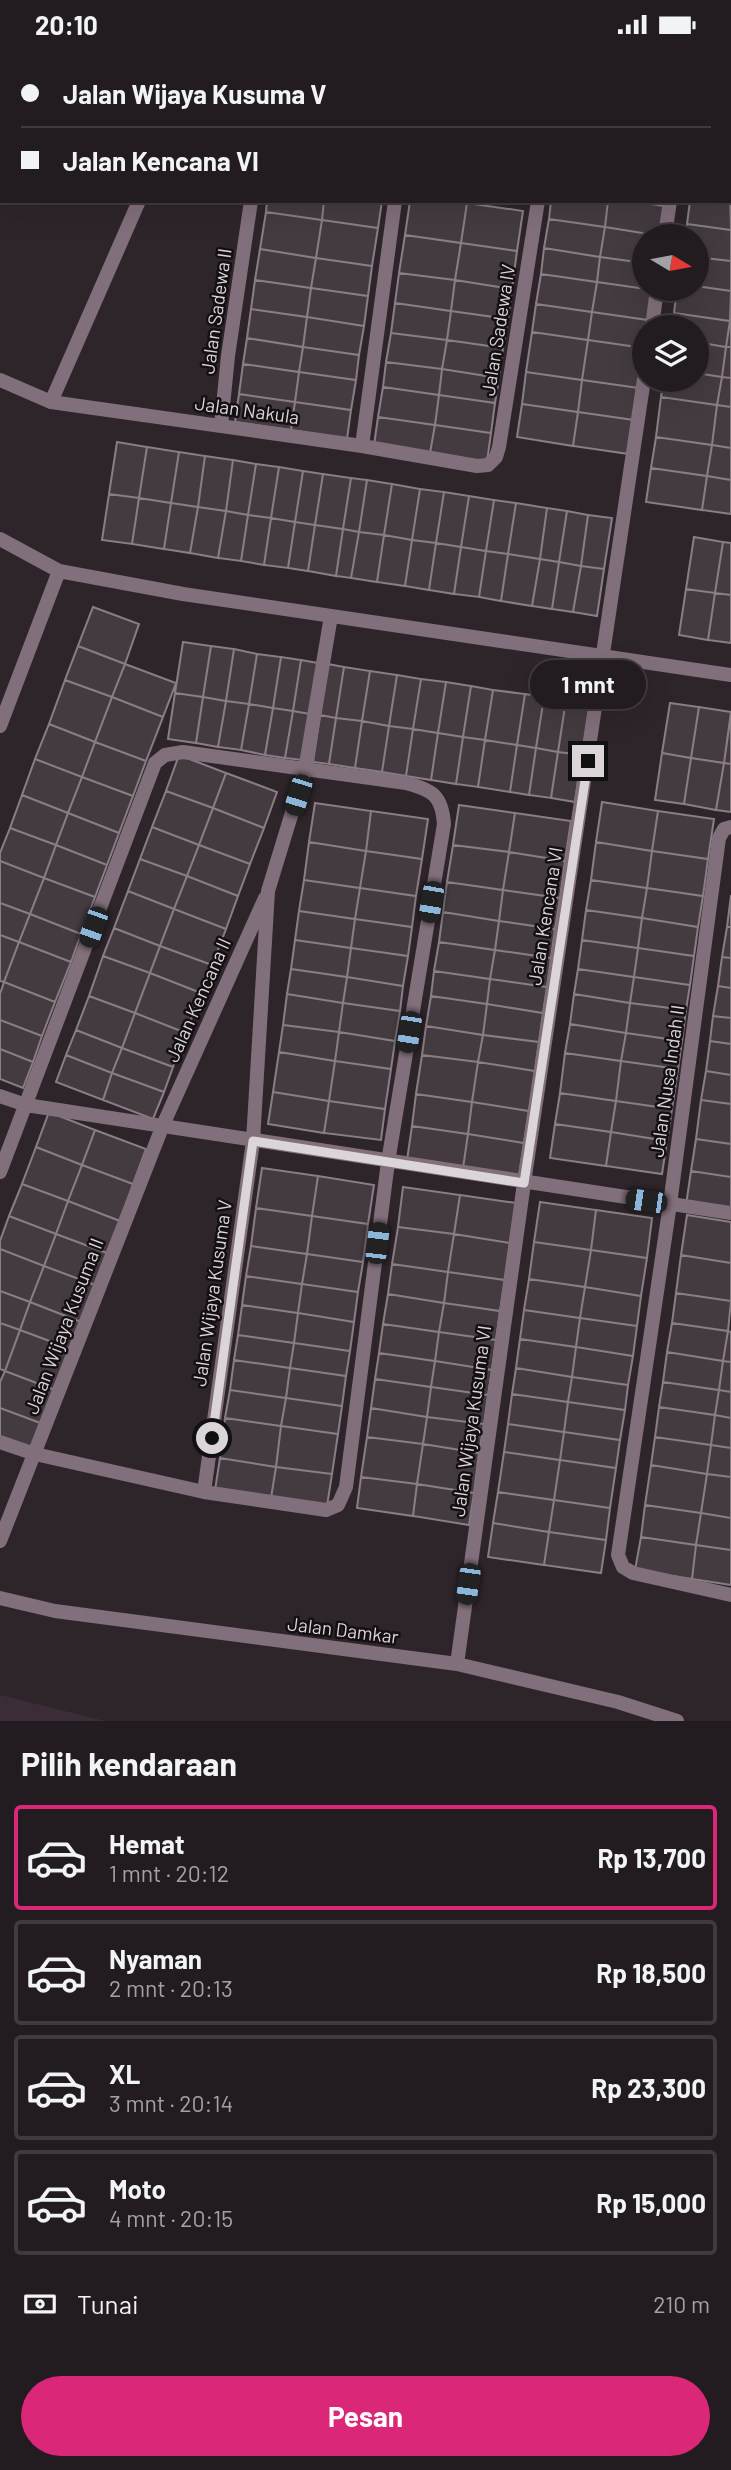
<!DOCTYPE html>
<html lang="id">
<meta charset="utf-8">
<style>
:root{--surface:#221c20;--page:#2a2529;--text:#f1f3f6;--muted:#a2a1a5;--line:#3f3a3e;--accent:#db2777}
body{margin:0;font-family:Barlow,sans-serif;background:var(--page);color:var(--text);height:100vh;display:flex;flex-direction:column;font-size:26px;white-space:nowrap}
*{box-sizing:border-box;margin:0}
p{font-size:23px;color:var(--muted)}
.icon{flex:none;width:38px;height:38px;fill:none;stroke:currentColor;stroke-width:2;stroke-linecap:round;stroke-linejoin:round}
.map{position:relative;height:1672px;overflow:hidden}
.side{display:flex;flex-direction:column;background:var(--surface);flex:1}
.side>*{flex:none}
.guide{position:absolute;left:0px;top:0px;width:732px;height:154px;box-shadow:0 7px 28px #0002,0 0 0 2px var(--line);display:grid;align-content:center;height:154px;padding:0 21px;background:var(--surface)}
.needle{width:46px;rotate:100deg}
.buttons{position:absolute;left:632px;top:175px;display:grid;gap:14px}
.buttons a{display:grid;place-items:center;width:77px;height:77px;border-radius:50%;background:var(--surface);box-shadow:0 7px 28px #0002,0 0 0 2px var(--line);font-size:35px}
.end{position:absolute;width:32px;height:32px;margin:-16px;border:9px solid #dbd5d9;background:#111;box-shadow:0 0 0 4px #111}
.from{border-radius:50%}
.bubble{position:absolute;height:49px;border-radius:24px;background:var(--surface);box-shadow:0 7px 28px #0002,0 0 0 2px var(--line);font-size:23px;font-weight:700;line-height:49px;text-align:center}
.car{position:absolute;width:21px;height:42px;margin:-21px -10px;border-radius:9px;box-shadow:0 0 5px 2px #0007;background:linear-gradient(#222 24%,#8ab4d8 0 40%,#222 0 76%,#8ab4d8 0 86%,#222 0)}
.guide b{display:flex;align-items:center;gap:24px;height:66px;font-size:26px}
.guide b+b{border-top:2px solid var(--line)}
.guide i{width:18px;height:18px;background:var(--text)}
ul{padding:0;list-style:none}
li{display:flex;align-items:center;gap:21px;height:105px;margin:0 14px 10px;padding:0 7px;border:4px solid var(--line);border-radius:7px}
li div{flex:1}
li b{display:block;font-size:26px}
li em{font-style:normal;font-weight:700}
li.on{border-color:var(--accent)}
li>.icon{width:63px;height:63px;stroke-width:1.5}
h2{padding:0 21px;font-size:32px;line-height:84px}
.pay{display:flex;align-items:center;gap:18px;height:77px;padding:0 21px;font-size:26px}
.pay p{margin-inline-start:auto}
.action{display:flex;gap:14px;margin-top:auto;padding:14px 21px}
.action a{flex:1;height:80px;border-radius:42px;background:var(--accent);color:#fff;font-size:28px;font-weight:700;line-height:80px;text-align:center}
.status{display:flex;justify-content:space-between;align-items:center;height:49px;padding:0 35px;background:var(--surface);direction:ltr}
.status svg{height:19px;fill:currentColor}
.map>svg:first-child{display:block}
</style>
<div class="status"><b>20:10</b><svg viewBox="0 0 49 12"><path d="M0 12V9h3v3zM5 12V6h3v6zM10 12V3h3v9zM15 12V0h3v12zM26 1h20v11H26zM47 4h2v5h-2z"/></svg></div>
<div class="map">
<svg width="731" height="1672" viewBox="0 0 731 1672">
<rect width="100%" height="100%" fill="#2e252b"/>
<path fill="#3b2d37" d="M0,1646L105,1672H0Z"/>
<path fill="#443b41" stroke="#897e85" stroke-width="2" d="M75,0H108V2H75Z
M108,0H135L108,2Z
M135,0H163V2H135Z
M255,0H284V2H255Z
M326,0H355L354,2H326Z
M730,102L731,103V143H730Z
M730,143L731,181L687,175L690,152H730Z
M267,152H324L322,171L266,163Z
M324,152H382L378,179L322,171Z
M410,152L467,154L461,194L405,186Z
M551,152H608L605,178L549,170Z
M608,152H631L665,157L661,187L605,178Z
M631,152H666L665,157Z
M467,154L523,162L517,202L461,194Z
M266,163L322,171L316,209L260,200Z
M549,170L605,178L600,208L544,199Z
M322,171L378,179L372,217L316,209Z
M687,175L731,181V212L696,208V187H685Z
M605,178L661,187H644V214L600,208Z
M405,186L461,194L455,231L399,224Z
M461,194L517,202L512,240L455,231Z
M544,199L600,208L597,233L541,225Z
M260,200L316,209L311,239L255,231Z
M600,208L644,214V240L653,241L597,233Z
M696,208L731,212V242L696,237Z
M316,209L372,217L368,247L311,239Z
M399,224L455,231L451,262L395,254Z
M541,225L597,233L592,263L536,255Z
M255,231L311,239L307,268L251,260Z
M455,231L512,240L508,270L451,262Z
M597,233L653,241L648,271L592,263Z
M696,237L731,242L730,272L674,264L677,240H696Z
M311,239L368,247L364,277L307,268Z
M395,254L451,262L447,291L391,284Z
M536,255L592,263L588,291L532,283Z
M251,260L307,268L303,298L247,289Z
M451,262L508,270L503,299L447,291Z
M592,263L648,271L647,278H644V299L588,291Z
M674,264L730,272L726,298L696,293V278H672Z
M307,268L364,277L359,306L303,298Z
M730,272H731V298H726Z
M532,283L588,291L582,331L526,323Z
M391,284L447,291L442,320L386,313Z
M247,289L303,298L299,323L243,315Z
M447,291L503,299L499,329L442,320Z
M588,291L644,299L639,339L582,331Z
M696,293L726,298L722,328L696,324Z
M303,298L359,306L356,331L299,323Z
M726,298H731V329L722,328Z
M386,313L442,320L439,346L383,338Z
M243,315L299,323L295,353L239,345Z
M442,320L499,329L495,354L439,346Z
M299,323L356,331L351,361L295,353Z
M526,323L582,331L578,363L522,355Z
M696,324L722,328L717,356L661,348L664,331H696Z
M722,328L731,329V358L717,356Z
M582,331L639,339L634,371L578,363Z
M383,338L439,346L435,376L378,368Z
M239,345L295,353L291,381L235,373Z
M439,346L495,354L491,384L435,376Z
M661,348L717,356L712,396L656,388Z
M295,353L351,361L347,390L291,381Z
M522,355L578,363L573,397L517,388Z
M717,356L731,358V399L712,396Z
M578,363L634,371L629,405L573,397Z
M378,368L435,376L430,404L374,396Z
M435,376L491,384L487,413L430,404Z
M656,388L712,396L707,427L651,419Z
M117,393L147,398L139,449L109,445Z
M712,396L731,399V431L707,427Z
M147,398L179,403L171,454L139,449Z
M179,403L205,407L198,458L171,454Z
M205,407L233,411L226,462L198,458Z
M233,411L256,415L248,466L226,462Z
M256,415L279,418L271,469L248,466Z
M279,418L303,422L295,473L271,469Z
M651,419L707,427L702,461L646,453Z
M303,422L323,425L315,476L295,473Z
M323,425L351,429L343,480L315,476Z
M707,427L731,431V465L702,461Z
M351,429L367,431L359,483L343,480Z
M367,431L392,435L384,486L359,483Z
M392,435L420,440L412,491L384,486Z
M420,440L444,443L436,494L412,491Z
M444,443L469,447L461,498L436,494Z
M109,445L139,449L132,495L102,491Z
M469,447L494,451L486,502L461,498Z
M139,449L171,454L164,500L132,495Z
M494,451L516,454L508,505L486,502Z
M171,454L198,458L190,504L164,500Z
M516,454L547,459L540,510L508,505Z
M198,458L226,462L218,509L190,504Z
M547,459L567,462L559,513L540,510Z
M226,462L248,466L241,512L218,509Z
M567,462L588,466L581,517L559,513Z
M248,466L271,469L264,516L241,512Z
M588,466L612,469L604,520L581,517Z
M271,469L295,473L288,519L264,516Z
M295,473L315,476L308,522L288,519Z
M315,476L343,480L336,527L308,522Z
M343,480L359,483L351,529L336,527Z
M359,483L384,486L377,533L351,529Z
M384,486L412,491L405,537L377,533Z
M694,488L723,493L715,544L686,540Z
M412,491L436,494L429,541L405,537Z
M723,493L731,494V546L715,544Z
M436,494L461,498L454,545L429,541Z
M461,498L486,502L479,548L454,545Z
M486,502L508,505L501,552L479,548Z
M508,505L540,510L532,557L501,552Z
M540,510L559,513L552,560L532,557Z
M559,513L581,517L573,563L552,560Z
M581,517L604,520L597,567L573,563Z
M686,540L715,544L708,591L679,586Z
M715,544L731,546V594L708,591Z
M93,558L139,575L125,615L78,597Z
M183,593L211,597L203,648L175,644Z
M78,597L125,615L112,648L65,631Z
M211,597L234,600L226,652L203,648Z
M234,600L257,605L249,655L226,652Z
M257,605L281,608L273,659L249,655Z
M281,608L301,611L293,662L273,659Z
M301,611L318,614L310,665L293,662Z
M125,615L176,634L163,668L112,648Z
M328,615L344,618L336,669L320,666Z
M344,618L370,622L362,672L336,669Z
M370,622L397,626L389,677L362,672Z
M397,626L421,630L413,680L389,677Z
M421,630L446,633L438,684L413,680Z
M65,631L112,648L95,693L49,675Z
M446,633L471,637L463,688L438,684Z
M471,637L493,641L485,691L463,688Z
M493,641L525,645L517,696L485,691Z
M175,644L203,648L196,694L168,690Z
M525,645L544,648L536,699L517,696Z
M112,648L163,668L146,712L95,693Z
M203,648L226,652L218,698L196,694Z
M544,648L566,651L558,703L536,699Z
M566,651L590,656L582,706L558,703Z
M226,652L249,655L241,701L218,698Z
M670,654L699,658L691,709L662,704Z
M249,655L273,659L265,706L241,701Z
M699,658L731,663L724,714L691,709Z
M273,659L293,662L285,709L265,706Z
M293,662L310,665L302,711L285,709Z
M731,665V715L724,714Z
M320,666L336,669L329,715L313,713Z
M336,669L362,672L355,719L329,715Z
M362,672L389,677L382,723L355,719Z
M49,675L95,693L82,728L35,710Z
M389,677L413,680L406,727L382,723Z
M413,680L438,684L431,731L406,727Z
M438,684L463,688L456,735L431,731Z
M463,688L485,691L478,738L456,735Z
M485,691L517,696L510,743L478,738Z
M95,693L146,712L133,747L82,728Z
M517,696L536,699L529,746L510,743Z
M536,699L558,703L551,749L529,746Z
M558,703L582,706L575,753L551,749Z
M662,704L691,709L684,755L655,751Z
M179,706L226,724L213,759L166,742Z
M691,709L724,714L716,761L684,755Z
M35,710L82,728L68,764L22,746Z
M724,714L731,715V763L716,761Z
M226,724L277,743L264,779L213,759Z
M82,728L133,747L119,784L68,764Z
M166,742L213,759L199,796L152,778Z
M22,746L68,764L56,796L10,779Z
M602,753L658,762L652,802L596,793Z
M315,754L371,762L366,802L309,793Z
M459,756L515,764L509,803L453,796Z
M213,759L264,779L250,815L199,796Z
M371,762L428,770L422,810L366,802Z
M658,762L714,770L708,810L652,802Z
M68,764L119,784L107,816L56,796Z
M515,764L571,772L565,812L509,803Z
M152,778L199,796L187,827L140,810Z
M10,779L56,796L44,829L0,812V804Z
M309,793L366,802L360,839L304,831Z
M596,793L652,802L647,839L591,831Z
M56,796L107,816L95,848L44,829Z
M199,796L250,815L238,847L187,827Z
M453,796L509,803L503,841L447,833Z
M366,802L422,810L416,847L360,839Z
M652,802L708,810L703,847L647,839Z
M509,803L565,812L560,849L503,841Z
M140,810L187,827L174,860L128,842Z
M0,812L44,829L30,865L0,854Z
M187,827L238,847L226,880L174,860Z
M44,829L95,848L81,885L30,865Z
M304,831L360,839L355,870L299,862Z
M591,831L647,839L642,869L586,861Z
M447,833L503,841L499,872L443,863Z
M360,839L416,847L412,878L355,870Z
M647,839L703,847L698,878L642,869Z
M503,841L560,849L555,880L499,872Z
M128,842L174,860L160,897L114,879Z
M731,846V878H727Z
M0,854L30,865L19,893L0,886Z
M174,860L226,880L212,916L160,897Z
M586,861L642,869L638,899L582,891Z
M299,862L355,870L351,899L295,891Z
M443,863L499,872L495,901L439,893Z
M30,865L81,885L71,913L19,893Z
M642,869L698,878L694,907L638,899Z
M355,870L412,878L408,907L351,899Z
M499,872L555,880L551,909L495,901Z
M727,878H731V909L722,908Z
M114,879L160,897L150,924L103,907Z
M0,886L19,893L4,933L0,932Z
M295,891L351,899L347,928L291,920Z
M582,891L638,899L634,928L578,920Z
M19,893L71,913L55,953L4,933Z
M439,893L495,901L490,930L434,922Z
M160,897L212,916L201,944L150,924Z
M351,899L408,907L403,937L347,928Z
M638,899L694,907L690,936L634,928Z
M495,901L551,909L547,938L490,930Z
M103,907L150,924L135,964L89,947Z
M722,908L731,909V939L718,937Z
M291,920L347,928L343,954L287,945Z
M578,920L634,928L630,954L574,945Z
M434,922L490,930L487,955L431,947Z
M150,924L201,944L186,984L135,964Z
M347,928L403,937L400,962L343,954Z
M634,928L690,936L686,961L630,954Z
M490,930L547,938L543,964L487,955Z
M4,933L55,953L42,987L0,971V945Z
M718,937L731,939V969L713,967Z
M287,945L343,954L339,983L283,976Z
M574,945L630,954L626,984L570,975Z
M89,947L135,964L122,999L76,981Z
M431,947L487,955L483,986L426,977Z
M343,954L400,962L395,992L339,983Z
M630,954L686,961L682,992L626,984Z
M487,955L543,964L539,993L483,986Z
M135,964L186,984L173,1018L122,999Z
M713,967L731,969V995L710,992Z
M0,971L42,987L33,1013L0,1000Z
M570,975L626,984L621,1012L565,1004Z
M283,976L339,983L335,1012L279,1003Z
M426,977L483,986L478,1013L422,1006Z
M76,981L122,999L112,1024L66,1006Z
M339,983L395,992L391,1020L335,1012Z
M626,984L682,992L678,1020L621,1012Z
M483,986L539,993L535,1022L478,1013Z
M710,992L731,995V1026L706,1022Z
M122,999L173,1018L164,1043L112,1024Z
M0,1000L33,1013L23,1039L0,1030Z
M279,1003L335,1012L329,1052L273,1043Z
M565,1004L621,1012L616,1052L560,1044Z
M66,1006L112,1024L103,1051L56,1033Z
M422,1006L478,1013L472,1053L416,1045Z
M335,1012L391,1020L385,1060L329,1052Z
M621,1012L678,1020L672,1060L616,1052Z
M478,1013L535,1022L529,1062L472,1053Z
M706,1022L731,1026V1055L701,1051Z
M112,1024L164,1043L153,1070L103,1051Z
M273,1043L329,1052L324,1084L268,1075Z
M560,1044L616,1052L611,1083L555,1075Z
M416,1045L472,1053L468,1085L412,1077Z
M701,1051L731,1055V1095L696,1090Z
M329,1052L385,1060L381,1091L324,1084Z
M616,1052L672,1060L667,1092L611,1083Z
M472,1053L529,1062L524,1094L468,1085Z
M49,1063L95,1081L82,1116L36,1098Z
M555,1075L611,1083L606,1117L550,1109Z
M412,1077L468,1085L463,1119L407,1111Z
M95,1081L146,1100L133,1135L82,1116Z
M611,1083L667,1092L662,1125L606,1117Z
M468,1085L524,1094L519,1127L463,1119Z
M696,1090L731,1095V1128L691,1122Z
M36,1098L82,1116L68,1152L22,1135Z
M82,1116L133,1135L120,1172L68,1152Z
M262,1119L318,1127L312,1167L256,1159Z
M691,1122L731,1128V1162L686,1156Z
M318,1127L374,1136L368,1175L312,1167Z
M22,1135L68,1152L56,1185L9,1167Z
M403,1138L460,1146L454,1185L398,1178Z
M460,1146L516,1154L510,1194L454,1185Z
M68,1152L120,1172L107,1204L56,1185Z
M540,1153L596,1161L591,1201L534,1193Z
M256,1159L312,1167L307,1205L251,1197Z
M596,1161L652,1169L647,1209L591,1201Z
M687,1166L731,1173V1214L681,1206Z
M9,1167L56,1185L44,1217L0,1200V1192Z
M312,1167L368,1175L363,1213L307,1205Z
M398,1178L454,1185L448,1223L392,1215Z
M56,1185L107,1204L95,1236L44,1217Z
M454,1185L510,1194L505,1231L448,1223Z
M534,1193L591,1201L585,1238L529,1230Z
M251,1197L307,1205L302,1235L246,1227Z
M0,1200L44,1217L30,1253L0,1242Z
M591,1201L647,1209L641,1247L585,1238Z
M307,1205L363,1213L358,1243L302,1235Z
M681,1206L731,1214V1252L676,1244Z
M392,1215L448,1223L444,1254L388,1245Z
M44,1217L95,1236L81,1273L30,1253Z
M448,1223L505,1231L500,1262L444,1254Z
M246,1227L302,1235L298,1264L242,1256Z
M529,1230L585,1238L580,1269L524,1261Z
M302,1235L358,1243L354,1273L298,1264Z
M585,1238L641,1247L637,1277L580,1269Z
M0,1242L30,1253L20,1281L0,1274Z
M676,1244L731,1252L728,1282L672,1274Z
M388,1245L444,1254L439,1283L383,1275Z
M30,1253L81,1273L71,1300L20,1281Z
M444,1254L500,1262L496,1291L439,1283Z
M242,1256L298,1264L294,1294L238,1286Z
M524,1261L580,1269L576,1298L520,1290Z
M298,1264L354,1273L350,1302L294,1294Z
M580,1269L637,1277L633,1307L576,1298Z
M0,1274L20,1281L5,1322L0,1320Z
M672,1274L728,1282L723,1312L667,1303Z
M383,1275L439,1283L435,1312L379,1304Z
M20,1281L71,1300L55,1341L5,1322Z
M728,1282L731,1283V1313L723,1312Z
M439,1283L496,1291L492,1321L435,1312Z
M238,1286L294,1294L290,1319L234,1311Z
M520,1290L576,1298L572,1328L516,1319Z
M294,1294L350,1302L346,1327L290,1319Z
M576,1298L633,1307L628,1336L572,1328Z
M667,1303L723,1312L719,1341L663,1333Z
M379,1304L435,1312L431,1338L375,1330Z
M234,1311L290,1319L286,1349L230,1341Z
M435,1312L492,1321L488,1346L431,1338Z
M723,1312L731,1313V1343L719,1341Z
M290,1319L346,1327L342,1357L286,1349Z
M516,1319L572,1328L568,1353L512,1345Z
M5,1322L55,1341L43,1375L0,1359V1333Z
M572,1328L628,1336L625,1361L568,1353Z
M375,1330L431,1338L427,1368L371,1359Z
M663,1333L719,1341L715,1366L659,1358Z
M431,1338L488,1346L484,1375L427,1368Z
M230,1341L286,1349L281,1377L225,1369Z
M719,1341L731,1343V1369L715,1366Z
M512,1345L568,1353L564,1383L508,1375Z
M286,1349L342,1357L338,1385L281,1377Z
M568,1353L625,1361L620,1391L564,1383Z
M659,1358L715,1366L711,1396L655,1388Z
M0,1359L43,1375L33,1400L0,1388Z
M371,1359L427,1368L423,1395L367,1388Z
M715,1366L731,1369V1399L711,1396Z
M427,1368L484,1375L479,1404L423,1395Z
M225,1369L281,1377L276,1418L220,1409Z
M508,1375L564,1383L560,1411L504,1403Z
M281,1377L338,1385L332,1425L276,1418Z
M564,1383L620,1391L616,1419L560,1411Z
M367,1388L423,1395L417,1435L361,1428Z
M655,1388L711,1396L707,1425L651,1416Z
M423,1395L479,1404L474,1444L417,1435Z
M711,1396L731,1399V1428L707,1425Z
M504,1403L560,1411L554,1451L498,1443Z
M220,1409L276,1418L271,1449L215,1441Z
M560,1411L616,1419L610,1459L554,1451Z
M651,1416L707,1425L701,1464L645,1456Z
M276,1418L332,1425L327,1457L271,1449Z
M707,1425L731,1428V1469L701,1464Z
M361,1428L417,1435L413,1467L357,1459Z
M417,1435L474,1444L469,1476L413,1467Z
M498,1443L554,1451L549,1483L493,1474Z
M554,1451L610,1459L606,1491L549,1483Z
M645,1456L701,1464L696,1496L641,1488Z
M701,1464L731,1469V1501L696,1496Z
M493,1474L549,1483L544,1516L488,1508Z
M549,1483L606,1491L601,1524L544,1516Z
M641,1488L696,1496L692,1530L635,1521Z
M696,1496L731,1501V1536L692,1530Z"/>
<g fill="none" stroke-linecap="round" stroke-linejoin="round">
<path stroke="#826f7c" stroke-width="14" d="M512,0L523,2
M42,2L43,0
M570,2L571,0
M702,2L703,0
M730,77L731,78
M0,97L2,94
M665,187L670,152
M652,278L657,240
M0,331L51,353L362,397L477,417L488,416L496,408L499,398L538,152
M51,353L139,152
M221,377L228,307L251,152
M362,397L395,152
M0,490L59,522L183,545L731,626
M0,677L59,522
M731,778L724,780L719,789L670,1155L618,1506L623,1518L633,1524L731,1546
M0,1047L26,1056L731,1164
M0,1123L155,714L165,706L183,703L406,734C433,741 442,747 444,775L388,1113L346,1438L338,1456L326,1461L204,1443L35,1405L0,1393
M204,1443L253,1092L268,842L305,721L331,567
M0,1492L163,1076L265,849
M0,1549L55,1562L457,1615L618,1653L677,1672
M457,1615L524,1134L644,330"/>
</g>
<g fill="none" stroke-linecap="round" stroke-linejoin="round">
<path stroke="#dbd5d9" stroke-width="9" d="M212,1389L253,1092L524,1134L588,712"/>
</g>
<g text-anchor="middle" stroke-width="5" stroke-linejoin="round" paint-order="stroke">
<g font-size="19" fill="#dbd5d9" stroke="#130f12">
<text transform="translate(216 262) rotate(-82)" y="7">Jalan Sadewa II</text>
<text transform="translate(498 281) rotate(-81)" y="7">Jalan Sadewa IV</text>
<text transform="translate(247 361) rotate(8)" y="7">Jalan Nakula</text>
<text transform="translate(545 867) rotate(-81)" y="7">Jalan Kencana VI</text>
<text transform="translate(198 951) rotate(-66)" y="7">Jalan Kencana II</text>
<text transform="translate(667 1032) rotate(-82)" y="7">Jalan Nusa Indah II</text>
<text transform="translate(212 1244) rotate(-82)" y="7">Jalan Wijaya Kusuma V</text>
<text transform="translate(64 1277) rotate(-69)" y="7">Jalan Wijaya Kusuma II</text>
<text transform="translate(471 1372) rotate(-82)" y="7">Jalan Wijaya Kusuma VI</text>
<text transform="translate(343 1581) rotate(7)" y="7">Jalan Damkar</text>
</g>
</g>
</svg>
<div class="buttons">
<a><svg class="needle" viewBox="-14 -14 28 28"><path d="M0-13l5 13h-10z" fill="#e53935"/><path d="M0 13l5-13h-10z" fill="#a2a1a5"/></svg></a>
<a><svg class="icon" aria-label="layers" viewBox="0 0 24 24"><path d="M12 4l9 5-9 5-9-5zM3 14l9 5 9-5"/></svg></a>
</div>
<i class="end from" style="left:212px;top:1389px"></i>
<i class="end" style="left:588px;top:712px"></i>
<div class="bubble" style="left:530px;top:611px;width:116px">1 mnt</div>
<i class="car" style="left:298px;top:746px;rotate:197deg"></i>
<i class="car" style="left:431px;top:853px;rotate:190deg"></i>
<i class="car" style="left:93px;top:878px;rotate:200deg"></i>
<i class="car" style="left:409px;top:983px;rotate:189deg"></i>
<i class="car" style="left:646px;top:1152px;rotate:278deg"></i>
<i class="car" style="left:377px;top:1194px;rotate:7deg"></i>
<i class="car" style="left:468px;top:1535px;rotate:188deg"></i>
<div class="guide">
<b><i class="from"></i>Jalan Wijaya Kusuma V</b>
<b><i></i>Jalan Kencana VI</b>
</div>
</div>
<section class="side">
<h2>Pilih kendaraan</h2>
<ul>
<li class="on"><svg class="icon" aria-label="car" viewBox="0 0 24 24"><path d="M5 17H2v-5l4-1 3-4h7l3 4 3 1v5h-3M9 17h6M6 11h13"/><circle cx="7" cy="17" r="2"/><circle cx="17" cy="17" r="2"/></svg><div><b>Hemat</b><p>1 mnt · 20:12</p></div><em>Rp 13,700</em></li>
<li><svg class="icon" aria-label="car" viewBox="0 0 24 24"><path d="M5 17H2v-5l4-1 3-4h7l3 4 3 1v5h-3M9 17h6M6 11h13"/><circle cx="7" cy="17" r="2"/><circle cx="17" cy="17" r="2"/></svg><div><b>Nyaman</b><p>2 mnt · 20:13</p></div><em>Rp 18,500</em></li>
<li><svg class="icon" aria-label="car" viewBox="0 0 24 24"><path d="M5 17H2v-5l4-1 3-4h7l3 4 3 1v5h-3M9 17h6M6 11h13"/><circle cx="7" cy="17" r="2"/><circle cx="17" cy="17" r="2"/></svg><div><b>XL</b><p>3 mnt · 20:14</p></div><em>Rp 23,300</em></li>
<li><svg class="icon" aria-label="car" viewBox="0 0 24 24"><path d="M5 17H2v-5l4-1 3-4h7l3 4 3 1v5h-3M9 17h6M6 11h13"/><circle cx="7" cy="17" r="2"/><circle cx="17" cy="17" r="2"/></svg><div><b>Moto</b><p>4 mnt · 20:15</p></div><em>Rp 15,000</em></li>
</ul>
<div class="pay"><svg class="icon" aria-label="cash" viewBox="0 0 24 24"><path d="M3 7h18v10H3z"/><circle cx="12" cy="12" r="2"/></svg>Tunai<p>210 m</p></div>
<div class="action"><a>Pesan</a></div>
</section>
